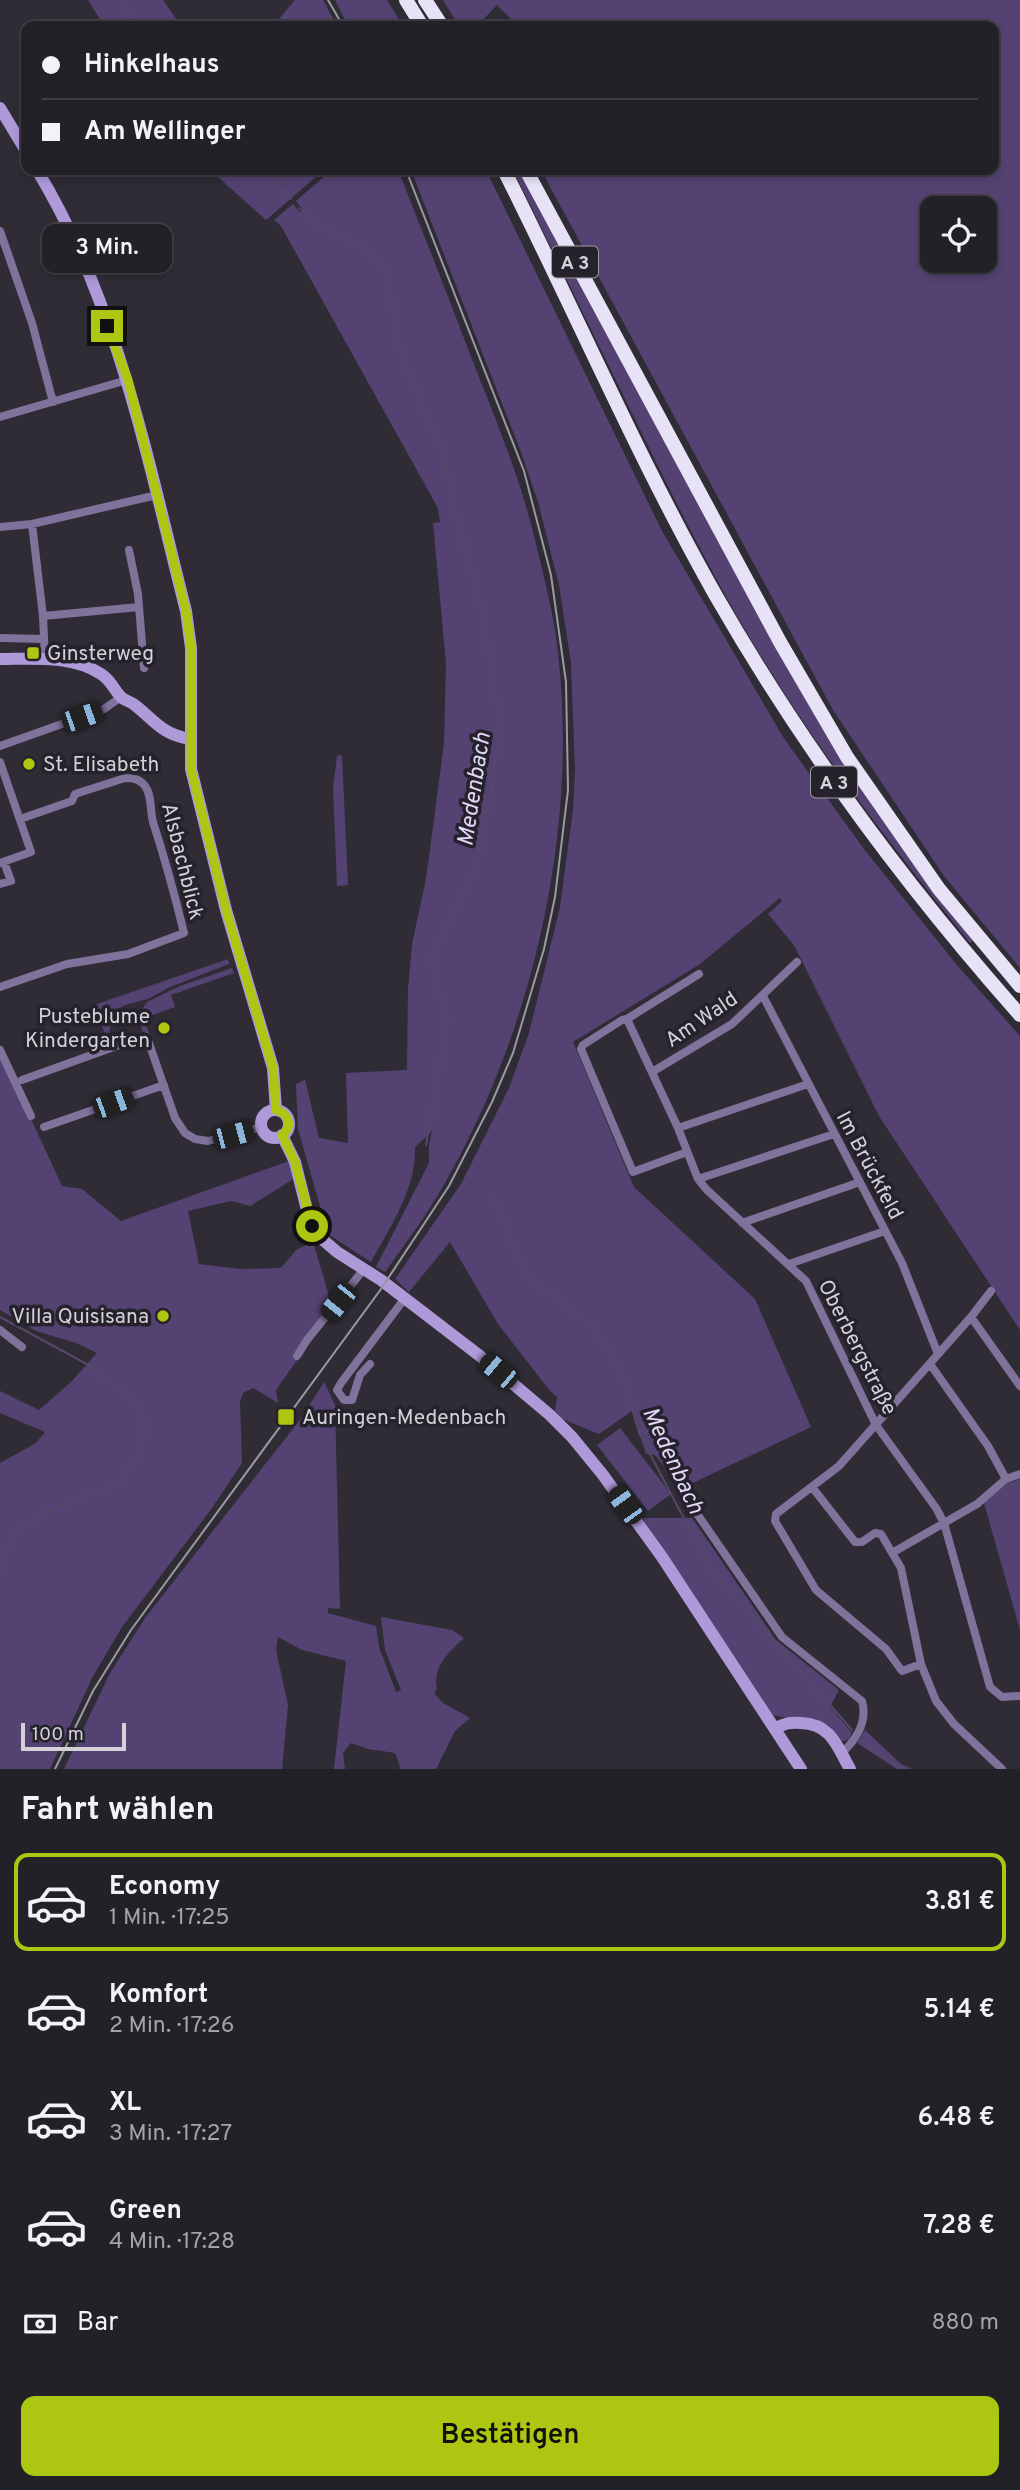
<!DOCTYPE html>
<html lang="de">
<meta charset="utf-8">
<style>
:root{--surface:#232128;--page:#2f2e34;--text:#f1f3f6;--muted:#a3a3a8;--line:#403e45;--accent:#acc612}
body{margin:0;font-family:Overpass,sans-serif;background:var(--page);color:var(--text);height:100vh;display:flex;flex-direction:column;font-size:26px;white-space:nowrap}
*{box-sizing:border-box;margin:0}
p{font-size:23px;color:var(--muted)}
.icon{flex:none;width:38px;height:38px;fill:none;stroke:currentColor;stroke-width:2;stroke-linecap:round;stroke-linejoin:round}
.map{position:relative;height:1769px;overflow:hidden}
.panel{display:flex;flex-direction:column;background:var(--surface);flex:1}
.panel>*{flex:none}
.hud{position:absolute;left:21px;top:21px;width:978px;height:154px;border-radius:14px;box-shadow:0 4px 10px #0003,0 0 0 2px var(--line);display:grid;align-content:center;height:154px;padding:0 21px;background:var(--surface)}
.controls{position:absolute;left:920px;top:196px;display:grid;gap:14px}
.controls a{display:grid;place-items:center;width:77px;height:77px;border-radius:14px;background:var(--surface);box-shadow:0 4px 10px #0003,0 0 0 2px var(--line);font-size:35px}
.scale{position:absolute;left:21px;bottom:18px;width:105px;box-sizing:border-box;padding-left:7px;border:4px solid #d3d1d8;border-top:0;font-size:19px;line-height:24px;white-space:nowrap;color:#d3d1d8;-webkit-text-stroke:5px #25222c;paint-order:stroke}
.end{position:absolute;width:32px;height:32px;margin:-16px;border:9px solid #acc612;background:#111;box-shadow:0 0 0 4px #111}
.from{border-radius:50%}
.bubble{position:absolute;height:49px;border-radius:14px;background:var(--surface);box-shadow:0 4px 10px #0003,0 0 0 2px var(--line);font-size:23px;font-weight:600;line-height:49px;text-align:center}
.car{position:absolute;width:21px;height:42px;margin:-21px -10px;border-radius:9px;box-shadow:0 0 5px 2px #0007;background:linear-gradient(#222 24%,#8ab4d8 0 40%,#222 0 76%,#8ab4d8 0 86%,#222 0)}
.hud b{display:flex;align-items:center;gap:24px;height:66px;font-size:26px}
.hud b+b{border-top:2px solid var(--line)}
.hud i{width:18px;height:18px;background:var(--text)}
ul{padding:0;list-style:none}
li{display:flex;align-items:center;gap:21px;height:98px;margin:0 14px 10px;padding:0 7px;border:4px solid transparent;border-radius:14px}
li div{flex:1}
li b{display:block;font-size:26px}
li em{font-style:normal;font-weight:600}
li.current{border-color:var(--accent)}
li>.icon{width:63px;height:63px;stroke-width:1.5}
h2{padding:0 21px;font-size:32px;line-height:84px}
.pay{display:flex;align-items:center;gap:18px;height:77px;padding:0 21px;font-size:26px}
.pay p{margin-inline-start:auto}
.cta{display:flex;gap:14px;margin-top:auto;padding:14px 21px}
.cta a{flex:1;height:80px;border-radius:14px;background:var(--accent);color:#111;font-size:28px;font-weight:600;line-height:80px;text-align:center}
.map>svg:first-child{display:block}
</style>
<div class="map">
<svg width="1020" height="1769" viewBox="0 0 1020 1769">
<rect width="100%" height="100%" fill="#2f2c36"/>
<path fill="#544372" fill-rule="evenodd" d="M88,0H163L181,26H104Z
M295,0H323L337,26H273Z
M335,0H387L403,26H348Z
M443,0H1020V968L944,876L833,710L541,170H994V26H518L497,5L477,26H459ZM985,208V261H933V208Z
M210,170H324L266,220Z
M332,170H398C424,235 450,301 475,367C498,425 522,483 536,544C543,572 550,601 555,630C582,811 538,1016 450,1174C431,1209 408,1240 385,1272L376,1267L429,1163V1146L432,1131L415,1147C416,1190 391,1225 371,1262L328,1234L298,1129L296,1084L305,1080L319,1138L348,1143L346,1073L407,1070L408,989L412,944L426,879L444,744L446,663L433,523L440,522L438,508L281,226L274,220L293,204L300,212L303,210L296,201Z
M411,170H486L662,531L785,740L864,849L956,964L1020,1036V1330L879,1116L794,945L768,914L782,901L780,898L700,964L573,1042L634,1187L755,1299L811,1427L682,1488L655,1455L646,1454L632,1411L599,1434L562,1419L555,1410L557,1397L550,1391L498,1324L450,1242L409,1292L395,1279L461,1184L509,1088L529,1033L560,907L573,809L575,769L571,663L559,585L538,502L521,452Z
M513,170H519L774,645L843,759L974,940L970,943C895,851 823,757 761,656C713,578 672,495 632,413C592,332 553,251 513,170Z
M342,755L348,885L337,886L333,787L337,756Z
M228,959L229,964L170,987L148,999L125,1005L106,1015L110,1028L108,1042L94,1005Z
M232,968L234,973L171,995L175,1007L144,1018L150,1036L142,1031C140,1021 140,1010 147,1002L180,986Z
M0,1052L62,1186L82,1189L121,1221L289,1161L295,1178L250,1206L231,1201L188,1211L199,1264L240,1269L281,1268L296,1250L313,1242L328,1292L327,1318L276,1390L278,1403L253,1388L243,1393L240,1402L242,1463L212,1508L122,1627L93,1676L50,1769H0V1463L36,1443L45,1432L0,1413V1391L39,1410L71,1382L97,1353L76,1343L36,1331L0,1310Z
M324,1382L335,1405L340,1609L328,1608V1613L376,1626L379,1647L396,1692L401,1690L385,1650L381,1617L452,1630L464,1638C449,1652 432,1667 437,1689L434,1693L443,1703L470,1718L455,1731L436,1769H399L400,1766L395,1753L368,1749L351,1743L343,1753L345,1769H334L346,1661L302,1650L278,1637L276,1650L288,1705L282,1769H64L110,1673L145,1618L299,1421Z
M620,1428L671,1494L648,1511L597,1445Z
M1020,1479V1630L984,1503L1008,1483Z
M642,1518H692L776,1640L839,1690L830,1707L852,1733L848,1740L839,1742C814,1708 807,1724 773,1715Z
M865,1730L901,1764L912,1769H897L857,1743Z"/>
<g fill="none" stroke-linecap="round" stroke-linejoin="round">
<path stroke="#554868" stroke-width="2" d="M121,0L139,26
M266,170L291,199
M299,208L326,230L366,251L385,266L402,355L443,454L454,508
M426,1145L448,1018L430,961L474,872L489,811L500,723L483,618L456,513
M491,1194L528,1277L595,1329L621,1370L639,1433L710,1568L852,1730
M0,1317L94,1368L139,1407L143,1417L145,1435L137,1458L119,1482L49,1511L27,1524L11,1539L0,1576
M863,1741L876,1753L904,1769"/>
<path stroke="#7f729b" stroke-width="8" d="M0,231L32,323L53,402
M0,417L127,380
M32,524L43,616L45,659
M0,527L32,524L157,495
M129,550L138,594L144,668
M43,616L139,607
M0,638L44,639
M0,746L104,709L121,697
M0,762L31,852L0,863
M0,884L11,881L4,862
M0,987L67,964L128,954L184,933C175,896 165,859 153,822C150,811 152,795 145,786C140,779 133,778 125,778L75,794L72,801L20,819
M763,996L902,1263L938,1354
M627,1019L678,1128L698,1179L707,1190L806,1281L876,1425L936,1508L944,1523L990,1687L1002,1697L1020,1696
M0,1050L31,1116
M652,1072L732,1024L797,962
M22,1080L136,1039L143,1038L149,1043L175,1118L185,1133L195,1139L208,1141L262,1127
M44,1127L164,1085
M678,1128L808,1084
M687,1152L633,1172L581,1049L583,1045L622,1020L627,1019L699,974
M698,1179L834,1134
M742,1223L860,1182
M789,1264L885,1231
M971,1317L1020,1386
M0,1330L22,1347
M297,1356L307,1340L364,1269
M370,1364L360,1375L352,1400H344L337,1390L341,1383L405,1298
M930,1364L988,1446L1006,1479
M812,1487L855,1542H862L875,1533L881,1534L901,1568L921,1664L936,1701L954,1724L1002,1769
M680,1489L782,1637L862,1701C868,1722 856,1740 841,1754
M892,1553L977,1504L1006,1479L1020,1474
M921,1664L902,1671L886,1649L816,1590L775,1521L776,1514L839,1466L971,1317L991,1291"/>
<path stroke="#ae99d9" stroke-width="12" d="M0,108L26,151
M37,170C118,303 148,462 186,611L191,648V769L226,910L273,1068L276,1110
M0,659C33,659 72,655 101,674C112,681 115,692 122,698C126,701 132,702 136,706C156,722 162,734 190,739
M261 1124a14 14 0 1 1 28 0a14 14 0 1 1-28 0Z
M282,1135L295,1162L309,1218L315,1233L337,1252L381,1280L480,1356L550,1415L572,1437L603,1475L662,1557L801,1769
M775,1729C784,1723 791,1722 801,1723C831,1724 837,1746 850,1769"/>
<path stroke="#e7e2f6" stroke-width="14" d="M406,0L422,26
M425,0L442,26
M504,170C575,311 638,458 716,596C802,746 905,885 1020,1015
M526,170L780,642L847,757L939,889L1020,986"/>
<path stroke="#9b99a1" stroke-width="2" d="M328,0L343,26
M55,1769L93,1691L131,1630L381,1289L449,1186L492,1102L513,1053L544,949L555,897L568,790L566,682L551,575L524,471L406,170"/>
</g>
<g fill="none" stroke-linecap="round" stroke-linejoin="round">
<path stroke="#acc612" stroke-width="9" d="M107,326L128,380L186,611L191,648V769L226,910L273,1068L276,1110C289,1114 293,1126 282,1135L295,1162L312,1226"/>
</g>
<g fill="#acc612" stroke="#25222c" stroke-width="2.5">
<rect x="26" y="646" width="14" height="14" rx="3.5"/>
<circle cx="29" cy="764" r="7"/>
<circle cx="164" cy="1028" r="7"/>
<circle cx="163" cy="1316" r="7"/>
<rect x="277" y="1408" width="18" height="18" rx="3.5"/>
</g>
<g text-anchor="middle" stroke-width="7" stroke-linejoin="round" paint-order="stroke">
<g fill="#25222c" stroke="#9f9ca4" stroke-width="2">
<rect x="552" y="246.5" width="46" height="31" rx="5"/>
<rect x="811" y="766.5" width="46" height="31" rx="5"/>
</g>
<g font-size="19" font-weight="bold" fill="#d3d1d8">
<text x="575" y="269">A 3</text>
<text x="834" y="789">A 3</text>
</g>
<g font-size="21" fill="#d3d1d8" stroke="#25222c" text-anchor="start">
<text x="47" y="660">Ginsterweg</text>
<text x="43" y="771">St. Elisabeth</text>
<text x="150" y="1023" text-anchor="end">Pusteblume<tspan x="150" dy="24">Kindergarten</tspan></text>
<text x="149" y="1323" text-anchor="end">Villa Quisisana</text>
<text x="302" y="1424">Auringen-Medenbach</text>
</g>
<g font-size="21" fill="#d3d1d8" stroke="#25222c">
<text transform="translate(183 861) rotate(76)" y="7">Alsbachblick</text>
<text transform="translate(701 1019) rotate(-34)" y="7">Am Wald</text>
<text transform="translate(870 1165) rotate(62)" y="7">Im Brückfeld</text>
<text transform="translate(858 1347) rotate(63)" y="7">Oberbergstraße</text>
</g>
<g font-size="23" font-style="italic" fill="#e1d8f8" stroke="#25222c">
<text transform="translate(473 789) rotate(-81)" y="8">Medenbach</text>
<text transform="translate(674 1460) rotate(65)" y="8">Medenbach</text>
</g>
</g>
</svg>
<div class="controls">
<a><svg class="icon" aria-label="locate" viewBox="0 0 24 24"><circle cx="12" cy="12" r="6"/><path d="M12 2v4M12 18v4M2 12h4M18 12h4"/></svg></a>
</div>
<div class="scale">100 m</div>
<i class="end from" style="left:312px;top:1226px"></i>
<i class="end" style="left:107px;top:326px"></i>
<div class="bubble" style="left:42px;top:224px;width:130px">3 Min.</div>
<i class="car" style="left:82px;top:717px;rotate:71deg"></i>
<i class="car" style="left:113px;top:1103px;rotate:70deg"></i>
<i class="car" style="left:233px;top:1135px;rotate:75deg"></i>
<i class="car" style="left:338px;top:1302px;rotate:219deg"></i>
<i class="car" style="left:498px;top:1371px;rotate:310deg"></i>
<i class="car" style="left:625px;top:1505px;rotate:324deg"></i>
<div class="hud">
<b><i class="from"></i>Hinkelhaus</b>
<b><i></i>Am Wellinger</b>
</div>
</div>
<section class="panel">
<h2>Fahrt wählen</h2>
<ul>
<li class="current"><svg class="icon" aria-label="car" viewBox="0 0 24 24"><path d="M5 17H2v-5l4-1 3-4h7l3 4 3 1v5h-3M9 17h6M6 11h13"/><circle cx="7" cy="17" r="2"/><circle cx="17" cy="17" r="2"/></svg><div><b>Economy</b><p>1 Min. · 17:25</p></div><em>3.81 €</em></li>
<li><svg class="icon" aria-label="car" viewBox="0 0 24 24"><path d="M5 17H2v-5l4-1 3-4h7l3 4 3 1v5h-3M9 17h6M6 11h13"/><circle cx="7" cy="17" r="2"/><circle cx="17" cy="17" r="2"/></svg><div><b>Komfort</b><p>2 Min. · 17:26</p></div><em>5.14 €</em></li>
<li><svg class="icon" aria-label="car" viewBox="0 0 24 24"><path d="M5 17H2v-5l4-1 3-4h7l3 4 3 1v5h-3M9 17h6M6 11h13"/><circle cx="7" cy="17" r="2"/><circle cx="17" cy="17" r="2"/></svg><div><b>XL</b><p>3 Min. · 17:27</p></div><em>6.48 €</em></li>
<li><svg class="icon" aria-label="car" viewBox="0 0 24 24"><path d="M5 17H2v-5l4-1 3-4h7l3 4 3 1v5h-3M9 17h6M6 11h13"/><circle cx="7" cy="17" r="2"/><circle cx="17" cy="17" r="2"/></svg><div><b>Green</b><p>4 Min. · 17:28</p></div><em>7.28 €</em></li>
</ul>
<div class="pay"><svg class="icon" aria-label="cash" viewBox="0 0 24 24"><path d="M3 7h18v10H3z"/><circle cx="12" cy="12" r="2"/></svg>Bar<p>880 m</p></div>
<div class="cta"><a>Bestätigen</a></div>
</section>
